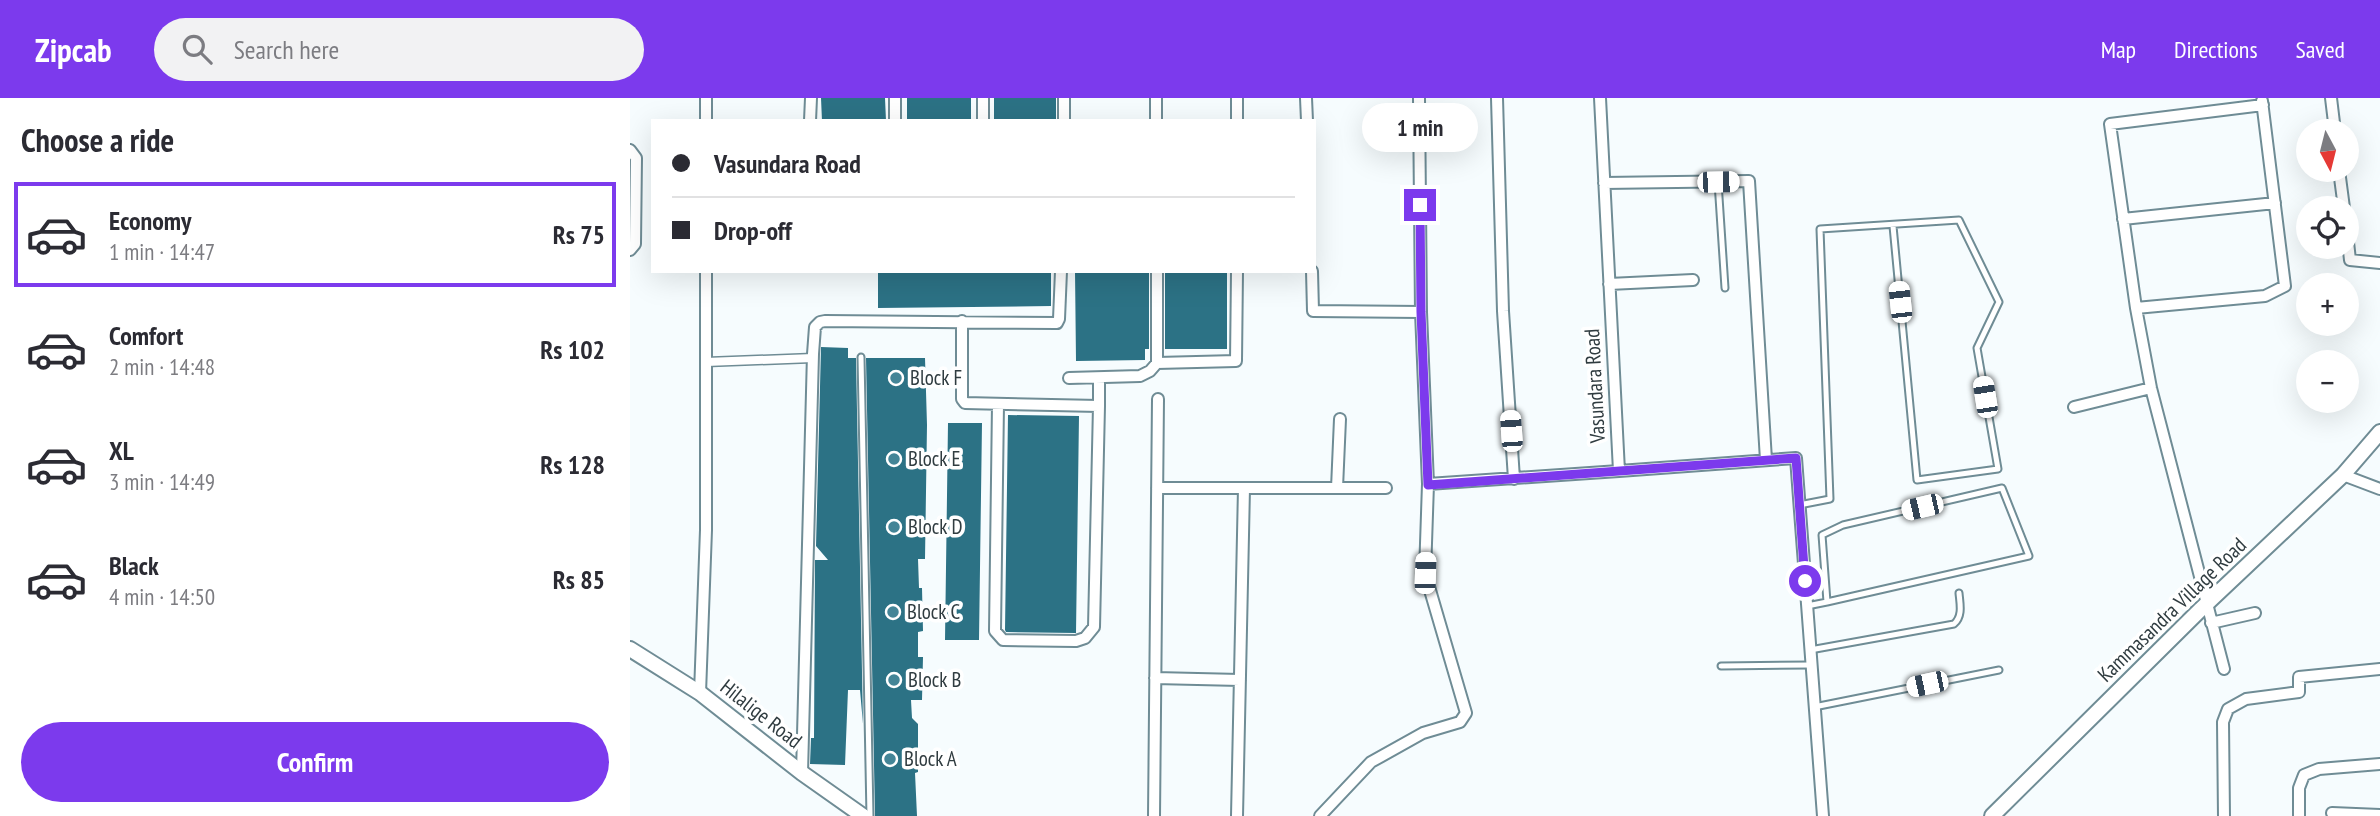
<!DOCTYPE html>
<meta charset="utf-8">
<style>
:root{--surface:#fff;--page:#f2f2f3;--text:#2b2b33;--muted:#7c7c81;--line:#e1e1e2;--accent:#7c3aed}
body{margin:0;font-family:"PT Sans Narrow",sans-serif;background:var(--page);color:var(--text);height:100vh;display:flex;flex-direction:column;font-size:26px;white-space:nowrap}
*{box-sizing:border-box;margin:0}
p{font-size:23px;color:var(--muted)}
.icon{flex:none;width:38px;height:38px;fill:none;stroke:currentColor;stroke-width:2;stroke-linecap:round;stroke-linejoin:round}
.map{position:relative;flex:1;overflow:hidden}
.side{display:flex;flex-direction:column;background:var(--surface);width:630px}
.side>*{flex:none}
.top-card{position:absolute;left:21px;top:21px;width:665px;height:154px;border-radius:0px;box-shadow:0 7px 28px #0002;display:grid;align-content:center;height:154px;padding:0 21px;background:var(--surface)}
.needle{width:46px;rotate:173deg}
.buttons{position:absolute;left:1666px;top:21px;display:grid;gap:14px}
.buttons a{display:grid;place-items:center;width:63px;height:63px;border-radius:50%;background:var(--surface);box-shadow:0 7px 28px #0002;font-size:35px}
.end{position:absolute;width:32px;height:32px;margin:-16px;border:9px solid #7c3aed;background:#fff;box-shadow:0 0 0 4px #fff}
.from{border-radius:50%}
.bubble{position:absolute;height:49px;border-radius:24px;background:var(--surface);box-shadow:0 7px 28px #0002;font-size:23px;font-weight:700;line-height:49px;text-align:center}
.car{position:absolute;width:21px;height:42px;margin:-21px -10px;border-radius:9px;box-shadow:0 0 5px 2px #0007;background:linear-gradient(#fff 24%,#345 0 40%,#fff 0 76%,#345 0 86%,#fff 0)}
.top-card b{display:flex;align-items:center;gap:24px;height:66px;font-size:26px}
.top-card b+b{border-top:2px solid var(--line)}
.top-card i{width:18px;height:18px;background:var(--text)}
ul{padding:0;list-style:none}
li{display:flex;align-items:center;gap:21px;height:105px;margin:0 14px 10px;padding:0 7px;border:4px solid transparent;border-radius:0px}
li div{flex:1}
li b{display:block;font-size:26px}
li em{font-style:normal;font-weight:700}
li.current{border-color:var(--accent)}
li>.icon{width:63px;height:63px;stroke-width:1.5}
h2{padding:0 21px;font-size:32px;line-height:84px}
.primary-button{display:flex;gap:14px;margin-top:auto;padding:14px 21px}
.primary-button a{flex:1;height:80px;border-radius:42px;background:var(--accent);color:#fff;font-size:28px;font-weight:700;line-height:80px;text-align:center}
header{display:flex;align-items:center;gap:42px;box-sizing:border-box;height:98px;padding:0 35px;background:var(--accent);color:#fff}
header strong{font-size:33px}
nav{display:flex;gap:38px;margin-inline-start:auto;font-size:24px}
.search{width:490px;height:63px;background:var(--page);display:flex;align-items:center;gap:18px;box-sizing:border-box;padding:0 24px;border-radius:38px;color:var(--muted);font-size:26px}
main{display:flex;flex:1;min-height:0}
.map>svg:first-child{display:block}
</style>
<header>
<strong>Zipcab</strong>
<div class="search"><svg class="icon" aria-label="search" viewBox="0 0 24 24"><circle cx="10" cy="10" r="6"/><path d="M15 15l6 6"/></svg>Search here</div>
<nav><a>Map</a><a>Directions</a><a>Saved</a></nav>
</header>
<main>
<section class="side">
<h2>Choose a ride</h2>
<ul>
<li class="current"><svg class="icon" aria-label="car" viewBox="0 0 24 24"><path d="M5 17H2v-5l4-1 3-4h7l3 4 3 1v5h-3M9 17h6M6 11h13"/><circle cx="7" cy="17" r="2"/><circle cx="17" cy="17" r="2"/></svg><div><b>Economy</b><p>1 min · 14:47</p></div><em>Rs 75</em></li>
<li><svg class="icon" aria-label="car" viewBox="0 0 24 24"><path d="M5 17H2v-5l4-1 3-4h7l3 4 3 1v5h-3M9 17h6M6 11h13"/><circle cx="7" cy="17" r="2"/><circle cx="17" cy="17" r="2"/></svg><div><b>Comfort</b><p>2 min · 14:48</p></div><em>Rs 102</em></li>
<li><svg class="icon" aria-label="car" viewBox="0 0 24 24"><path d="M5 17H2v-5l4-1 3-4h7l3 4 3 1v5h-3M9 17h6M6 11h13"/><circle cx="7" cy="17" r="2"/><circle cx="17" cy="17" r="2"/></svg><div><b>XL</b><p>3 min · 14:49</p></div><em>Rs 128</em></li>
<li><svg class="icon" aria-label="car" viewBox="0 0 24 24"><path d="M5 17H2v-5l4-1 3-4h7l3 4 3 1v5h-3M9 17h6M6 11h13"/><circle cx="7" cy="17" r="2"/><circle cx="17" cy="17" r="2"/></svg><div><b>Black</b><p>4 min · 14:50</p></div><em>Rs 85</em></li>
</ul>
<div class="primary-button"><a>Confirm</a></div>
</section>
<div class="map">
<svg width="1750" height="718" viewBox="0 0 1750 718">
<rect width="100%" height="100%" fill="#f6fcfe"/>
<path fill="#2c7285" d="M191,0H255L256,23H192Z
M277,0H341V23H277Z
M364,0H426V23H364Z
M248,173H421V208L248,210Z
M445,173H519V251H515V262L446,263Z
M535,173H597V251H535Z
M191,249L218,250V260H226L233,626L230,592H218L215,667L180,666L181,640H184L185,462H198L186,448Z
M236,260H295L297,327L295,461H288L289,490H292L293,533L288,534V559H293L292,602H281L282,620L288,626V674L285,675L287,718H245Z
M378,317L449,318L446,535L376,534L375,532Z
M318,325H352L349,542H315Z"/>
<g fill="none" stroke-linecap="round" stroke-linejoin="round">
<g stroke="#6f8c95" stroke-width="9">
<path id="service" d="M1088,84L1095,190
M231,259L240,718
M1169,407L1200,401L1190,131L1329,122L1369,204L1347,250L1368,371L1287,382L1263,128
M1177,508L1197,504L1399,458L1372,390L1213,427L1192,437L1197,504
M1180,552L1324,526C1333,518 1330,506 1329,495
M1091,568L1181,567
M1184,609L1369,572"/>
</g>
<g stroke="#6f8c95" stroke-width="11">
<path id="pedestrian" d="M76,264L183,260"/>
</g>
<g stroke="#6f8c95" stroke-width="14">
<path id="minor" d="M265,0V23
M353,0V23
M526,0V23
M676,0L677,23
M867,0L873,213L884,381
M970,0L989,373L1166,360L1193,718
M1701,0L1705,33
M76,23V0
M180,23L181,0
M434,23V0
M607,23V0
M0,52L6,60L5,146L0,152
M1709,72L1714,110
M974,85L1119,83L1136,362
M1493,121L1645,105
M1717,135L1720,162L1750,165
M527,173V265L606,263L607,173
M682,173L683,213L791,214
M979,186L1063,182
M1506,210L1635,198L1655,188L1632,3
M332,223V301L335,305L469,308L464,529L455,540L446,543L373,542L365,533L368,306
M439,280L510,278L520,273L527,265
M469,308V280
M1444,309L1521,290
M1713,377L1750,391
M798,386L989,373
M527,390H756
M707,390L710,321
M1581,525L1625,515
M1594,571L1521,290L1506,210L1480,26L1633,7
M525,580L610,582
M70,595L76,432V173
M172,675L183,256L185,229L190,224L195,223L427,225L429,221L431,173
M1702,715L1750,717
M524,718L528,301
M607,718L614,390
M690,718L741,664L793,635L830,624L836,615L795,475L798,386L791,214L789,0
M1594,718L1593,624L1598,611L1616,601L1669,594V579L1750,571
M1669,718V690L1674,677L1689,671L1750,666"/>
</g>
<g stroke="#6f8c95" stroke-width="18">
<path id="tertiary" d="M0,551L70,595L172,675L233,718
M1362,718L1571,511L1713,377L1750,334"/>
</g>
<use href="#service" stroke="#fff" stroke-width="5"/>
<use href="#pedestrian" stroke="#fff" stroke-width="8"/>
<use href="#minor" stroke="#fff" stroke-width="10"/>
<use href="#tertiary" stroke="#fff" stroke-width="14"/>
</g>
<g fill="none" stroke-linecap="round" stroke-linejoin="round">
<path stroke="#7c3aed" stroke-width="9" d="M790,107L791,214L798,387L1166,360L1175,483"/>
</g>
<g fill="#448597" stroke="#fff" stroke-width="2.5">
<circle cx="266" cy="280" r="7"/>
<circle cx="264" cy="361" r="7"/>
<circle cx="264" cy="429" r="7"/>
<circle cx="263" cy="514" r="7"/>
<circle cx="264" cy="582" r="7"/>
<circle cx="260" cy="661" r="7"/>
</g>
<g text-anchor="middle" stroke-width="7" stroke-linejoin="round" paint-order="stroke">
<g font-size="21" fill="#303c40" stroke="#fff" text-anchor="start">
<text x="280" y="287">Block F</text>
<text x="278" y="368">Block E</text>
<text x="278" y="436">Block D</text>
<text x="277" y="521">Block C</text>
<text x="278" y="589">Block B</text>
<text x="274" y="668">Block A</text>
</g>
<g font-size="21" fill="#303c40" stroke="#fff">
<text transform="translate(965 288) rotate(-93)" y="7">Vasundara Road</text>
<text transform="translate(1542 512) rotate(-44)" y="7">Kammasandra Village Road</text>
<text transform="translate(131 616) rotate(38)" y="7">Hilalige Road</text>
</g>
</g>
</svg>
<div class="buttons">
<a><svg class="needle" viewBox="-14 -14 28 28"><path d="M0-13l5 13h-10z" fill="#e53935"/><path d="M0 13l5-13h-10z" fill="#7c7c81"/></svg></a>
<a><svg class="icon" aria-label="locate" viewBox="0 0 24 24"><circle cx="12" cy="12" r="6"/><path d="M12 2v4M12 18v4M2 12h4M18 12h4"/></svg></a>
<a>+</a>
<a>−</a>
</div>
<i class="end from" style="left:1175px;top:483px"></i>
<i class="end" style="left:790px;top:107px"></i>
<div class="bubble" style="left:732px;top:5px;width:116px">1 min</div>
<i class="car" style="left:1088px;top:84px;rotate:89deg"></i>
<i class="car" style="left:1270px;top:204px;rotate:354deg"></i>
<i class="car" style="left:1355px;top:299px;rotate:351deg"></i>
<i class="car" style="left:881px;top:333px;rotate:356deg"></i>
<i class="car" style="left:1292px;top:409px;rotate:257deg"></i>
<i class="car" style="left:795px;top:475px;rotate:2deg"></i>
<i class="car" style="left:1297px;top:586px;rotate:258deg"></i>
<div class="top-card">
<b><i class="from"></i>Vasundara Road</b>
<b><i></i>Drop-off</b>
</div>
</div>
</main>
